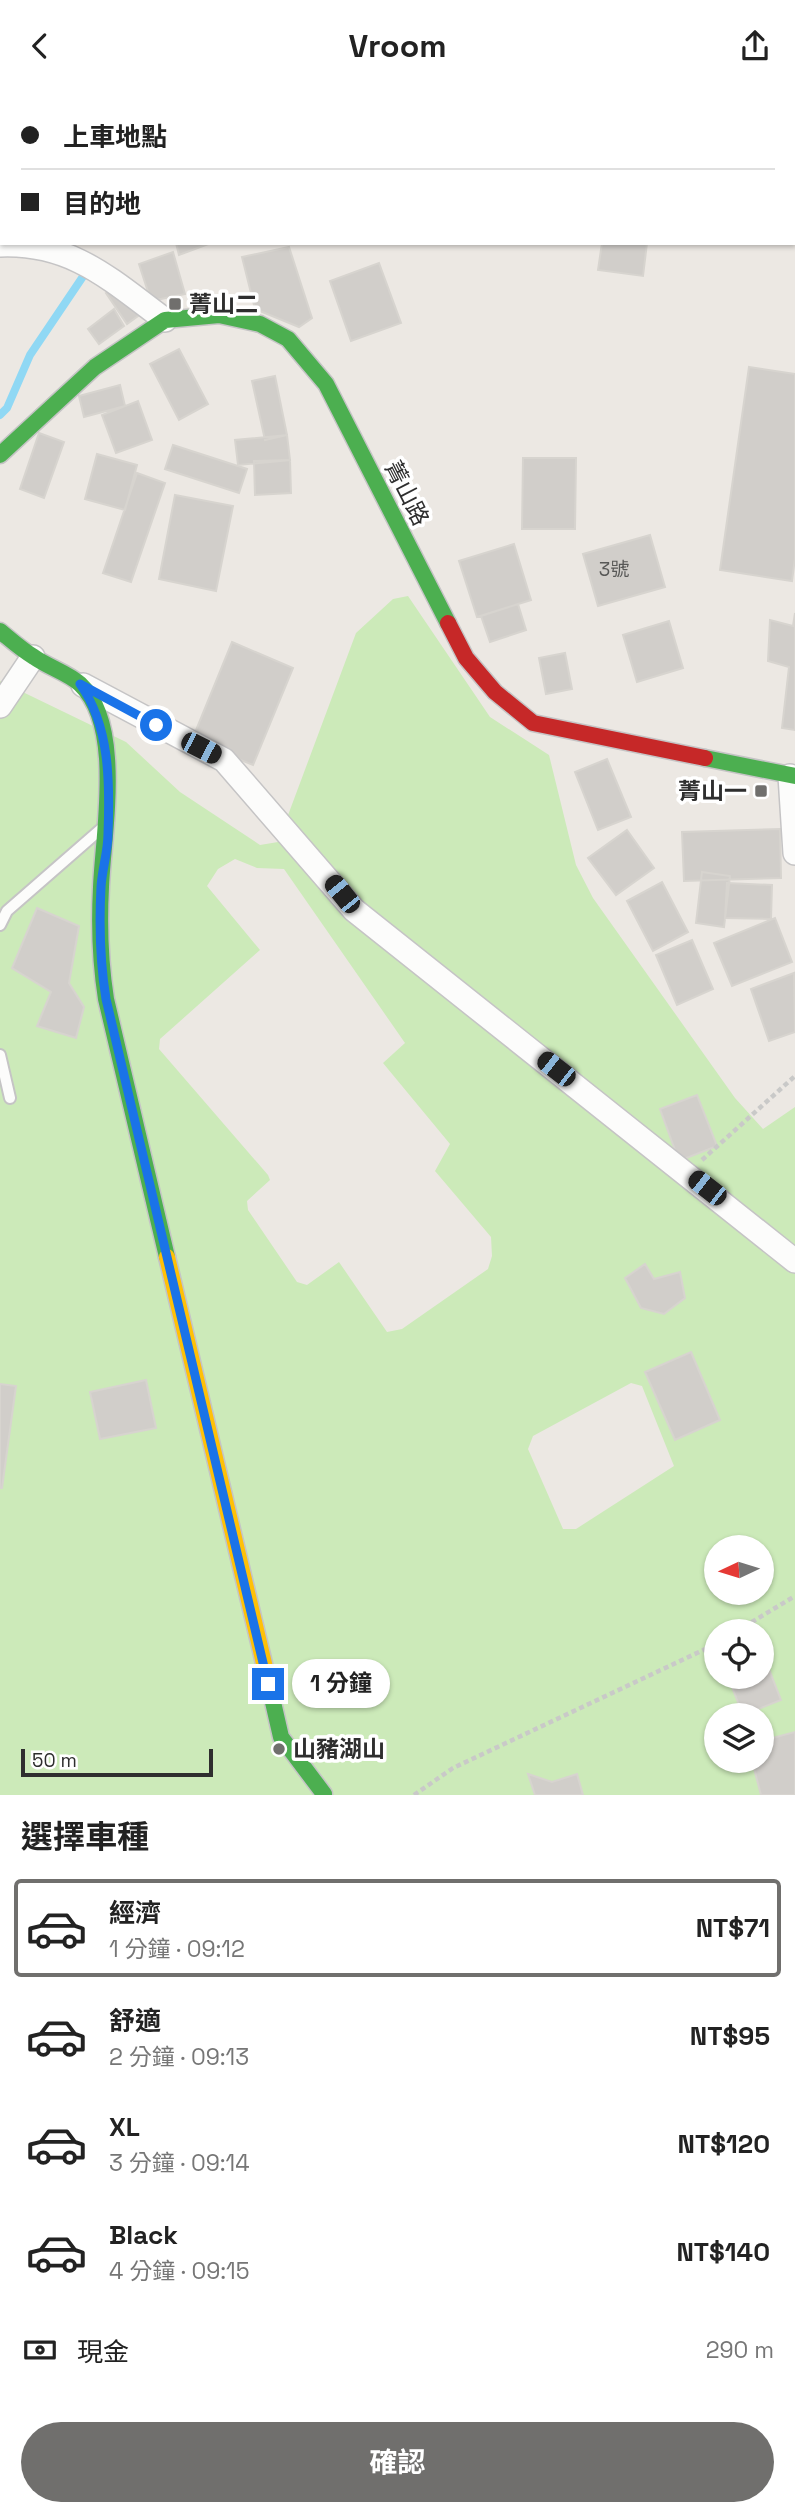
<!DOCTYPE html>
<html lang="zh-TW">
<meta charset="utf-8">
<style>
:root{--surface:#fff;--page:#f2f2f2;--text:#222;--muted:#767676;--line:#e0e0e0;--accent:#706f6d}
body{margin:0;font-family:"Space Grotesk","Noto Sans TC",sans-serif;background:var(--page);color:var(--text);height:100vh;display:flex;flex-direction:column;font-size:26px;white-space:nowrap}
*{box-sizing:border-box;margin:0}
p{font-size:23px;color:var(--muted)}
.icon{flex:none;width:38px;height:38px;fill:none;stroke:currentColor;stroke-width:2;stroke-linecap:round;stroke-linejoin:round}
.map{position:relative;height:1704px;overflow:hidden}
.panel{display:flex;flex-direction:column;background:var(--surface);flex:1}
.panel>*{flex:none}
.hud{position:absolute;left:0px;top:0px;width:796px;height:154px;box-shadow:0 2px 5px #0004;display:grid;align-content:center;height:154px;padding:0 21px;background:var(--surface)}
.needle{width:46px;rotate:266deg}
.fabs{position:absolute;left:704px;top:1444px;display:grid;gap:14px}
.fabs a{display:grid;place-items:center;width:70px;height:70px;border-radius:50%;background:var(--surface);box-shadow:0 2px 5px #0004;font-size:35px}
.scale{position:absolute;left:21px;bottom:18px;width:192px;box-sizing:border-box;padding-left:7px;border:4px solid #2e2e2e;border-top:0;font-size:19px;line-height:24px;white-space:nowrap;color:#2e2e2e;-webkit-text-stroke:5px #fff;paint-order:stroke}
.end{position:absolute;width:32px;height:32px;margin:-16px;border:9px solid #1a73e8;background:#fff;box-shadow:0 0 0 4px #fff}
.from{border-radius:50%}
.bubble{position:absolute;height:49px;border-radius:24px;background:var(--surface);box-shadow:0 2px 5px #0004;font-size:23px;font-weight:700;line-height:49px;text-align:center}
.car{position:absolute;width:21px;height:42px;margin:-21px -10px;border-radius:9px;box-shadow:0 0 5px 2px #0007;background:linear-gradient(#222 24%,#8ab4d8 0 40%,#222 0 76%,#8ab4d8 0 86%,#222 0)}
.hud b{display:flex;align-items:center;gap:24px;height:66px;font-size:26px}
.hud b+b{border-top:2px solid var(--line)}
.hud i{width:18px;height:18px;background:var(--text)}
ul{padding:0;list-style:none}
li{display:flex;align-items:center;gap:21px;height:98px;margin:0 14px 10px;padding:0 7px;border:4px solid transparent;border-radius:7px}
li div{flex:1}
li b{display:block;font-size:26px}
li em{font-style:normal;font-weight:700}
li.on{border-color:var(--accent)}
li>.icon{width:63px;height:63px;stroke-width:1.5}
h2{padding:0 21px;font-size:32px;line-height:84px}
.pay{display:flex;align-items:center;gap:18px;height:77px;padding:0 21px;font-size:26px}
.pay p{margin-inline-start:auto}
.button{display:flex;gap:14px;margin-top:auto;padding:14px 21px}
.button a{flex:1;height:80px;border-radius:42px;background:var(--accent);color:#fff;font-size:28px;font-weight:700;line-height:80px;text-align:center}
header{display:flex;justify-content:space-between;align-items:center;height:91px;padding:0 21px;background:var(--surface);font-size:32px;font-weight:700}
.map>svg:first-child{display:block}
</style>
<header><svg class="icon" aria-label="back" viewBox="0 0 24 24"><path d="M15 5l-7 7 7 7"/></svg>Vroom<svg class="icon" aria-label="share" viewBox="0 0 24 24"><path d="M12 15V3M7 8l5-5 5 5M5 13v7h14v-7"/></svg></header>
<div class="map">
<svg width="795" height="1704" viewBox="0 0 795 1704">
<rect width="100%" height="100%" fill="#ece8e3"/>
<path fill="#cceab9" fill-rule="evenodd" d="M408,505L490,626L549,664L576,774L593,807L735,1007L763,1038L795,1016V1704H0V590L126,651L180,701L260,754L278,751L356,542L393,508ZM235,768L257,777L284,778L405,952L383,972L450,1053L435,1080L491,1146L492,1165L488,1178L402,1238L387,1241L339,1171L307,1194L297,1191L248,1119L247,1110L270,1089L268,1084L159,958L160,948L260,859L207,795L218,778ZM631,1292L642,1295L674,1375L576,1438H563L528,1358L533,1345ZM716,1456H761V1502H716ZM716,1540H761V1586H716ZM716,1624H761V1670H716Z"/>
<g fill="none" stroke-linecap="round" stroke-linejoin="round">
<path stroke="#90d8f4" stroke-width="8" d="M0,324L7,317L30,264L86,181"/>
</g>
<path fill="#d1ceca" stroke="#d7d4cf" stroke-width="2" d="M176,152H211L179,164Z
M602,152H647L643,185L598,179Z
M289,156L312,227L299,236L255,218L242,166Z
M173,161L185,203L151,210L139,173Z
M379,172L401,232L351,250L330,190Z
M115,197L145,220L127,233L106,202Z
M114,218L124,235L99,253L88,238Z
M179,258L208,313L179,329L150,273Z
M749,276L795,283V467L792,490L720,479Z
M275,285L287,344L265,349L252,290Z
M120,294L125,315L84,326L79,305Z
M138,310L152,349L116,362L102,324Z
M39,342L64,351L44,407L20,398Z
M287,344L290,369L238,374L235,349Z
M173,354L247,378L239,402L165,378Z
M97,363L137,374L125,419L85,408Z
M523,367H576L575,438H522Z
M290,369L291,402L255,404L254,370Z
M137,382L165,392L131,491L103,482Z
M175,404L233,415L216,500L159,488Z
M650,444L665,496L598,515L583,463Z
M514,453L531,509L477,526L459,470Z
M518,513L526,539L490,551L481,525Z
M795,522V639L782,637L789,576L768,570L770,529L793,535Z
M669,530L683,577L637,591L623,544Z
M232,551L293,577L253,674L192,649Z
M565,562L572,598L546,603L539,567Z
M607,668L631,726L598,739L575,681Z
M780,738L781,787L684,790L682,741Z
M627,739L654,777L616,804L588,767Z
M702,781L730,785L724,836L696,832Z
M662,791L688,841L653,860L627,810Z
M727,792L772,794L771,828L725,827Z
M37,817L79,835L69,892L84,916L76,947L37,935L51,901L12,877Z
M775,827L792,871L732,895L714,852Z
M692,849L713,898L677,914L656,864Z
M794,882L795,941L769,950L751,898Z
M697,1004L717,1055L679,1070L660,1018Z
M645,1173L654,1188L680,1181L685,1207L664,1223L641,1217L625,1187Z
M691,1261L720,1329L675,1349L645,1281Z
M146,1289L156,1337L100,1348L90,1301Z
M0,1293L16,1295L2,1397H0Z
M761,1558L781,1609L743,1624L728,1586H761Z
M795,1641V1704H761L752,1670H761V1650Z
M528,1683L552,1691L577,1683L583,1704H535Z"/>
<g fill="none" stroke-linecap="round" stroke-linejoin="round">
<g stroke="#c5c4c5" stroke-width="14">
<path id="lane" d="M0,834L7,820L101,738
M0,964L10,1007"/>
</g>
<g stroke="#c5c4c5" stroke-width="26">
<path id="street" d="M0,154C72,151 111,189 165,229
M83,594L224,669L354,819L795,1170
M0,615L33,566
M790,685L795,762"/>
</g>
<g stroke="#c5c4c5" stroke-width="19">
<path id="fast" d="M0,364L95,276L165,229L219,224L260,233L288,248L326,293L448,532
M0,540C11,549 22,559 34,566C48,576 68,582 80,593C124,634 103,743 101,796C99,834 100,870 106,908L167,1166
M705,667L795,685
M267,1585L281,1646L324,1703"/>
</g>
<g stroke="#c5c4c5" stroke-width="19">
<path id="slow" d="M167,1166L267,1585"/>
</g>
<g stroke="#c5c4c5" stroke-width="19">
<path id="jam" d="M448,532L466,567L495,601L533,632L705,667"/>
</g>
<path stroke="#c9c9c8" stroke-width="4.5" stroke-dasharray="5 3.5" stroke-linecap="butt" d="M610,2V0
M794,58H795
M702,1069L795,985
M737,1540L795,1505
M414,1704L453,1677L716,1553"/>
<use href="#lane" stroke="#fcfcfb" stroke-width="10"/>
<use href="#street" stroke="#fcfcfb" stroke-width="23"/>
<use href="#fast" stroke="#4caf50" stroke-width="16"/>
<use href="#slow" stroke="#ffc107" stroke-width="16"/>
<use href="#jam" stroke="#c62828" stroke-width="16"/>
</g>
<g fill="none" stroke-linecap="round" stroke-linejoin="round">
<path stroke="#1a73e8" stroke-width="9" d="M156,634L80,593C110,635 110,692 108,743C108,761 102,778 101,796C99,834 100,871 106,908L268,1593"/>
</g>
<g fill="#706f6d" stroke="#fff" stroke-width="2.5">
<rect x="168" y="206" width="14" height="14" rx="3.5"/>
<rect x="754" y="693" width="14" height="14" rx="3.5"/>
<circle cx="279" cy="1658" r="7"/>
</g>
<g text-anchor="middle" stroke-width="7" stroke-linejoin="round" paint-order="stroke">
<g font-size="19" fill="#585857">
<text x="614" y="485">3號</text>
</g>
<g font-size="23" font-weight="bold" fill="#2e2e2e" stroke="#fff" text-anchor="start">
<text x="189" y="221">菁山二</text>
<text x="747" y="708" text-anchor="end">菁山一</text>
<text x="293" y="1666">山豬湖山</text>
</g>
<g font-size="23" fill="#2e2e2e" stroke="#fff">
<text transform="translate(407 402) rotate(63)" y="8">菁山路</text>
</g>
</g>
</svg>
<div class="fabs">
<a><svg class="needle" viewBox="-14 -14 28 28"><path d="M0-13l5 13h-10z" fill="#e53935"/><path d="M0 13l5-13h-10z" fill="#767676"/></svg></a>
<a><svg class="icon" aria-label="locate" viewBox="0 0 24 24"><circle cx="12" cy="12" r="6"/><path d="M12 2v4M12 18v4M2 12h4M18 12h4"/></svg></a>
<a><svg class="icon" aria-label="layers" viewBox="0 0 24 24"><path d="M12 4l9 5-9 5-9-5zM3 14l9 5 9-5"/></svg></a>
</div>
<div class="scale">50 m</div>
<i class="end from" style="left:156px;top:634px"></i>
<i class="end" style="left:268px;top:1593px"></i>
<div class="bubble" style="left:292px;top:1568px;width:98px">1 分鐘</div>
<i class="car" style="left:201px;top:657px;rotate:117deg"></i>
<i class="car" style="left:342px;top:803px;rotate:321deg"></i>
<i class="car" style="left:556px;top:978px;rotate:308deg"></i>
<i class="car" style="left:707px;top:1097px;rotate:308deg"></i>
<div class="hud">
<b><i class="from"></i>上車地點</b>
<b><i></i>目的地</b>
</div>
</div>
<section class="panel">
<h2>選擇車種</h2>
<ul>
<li class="on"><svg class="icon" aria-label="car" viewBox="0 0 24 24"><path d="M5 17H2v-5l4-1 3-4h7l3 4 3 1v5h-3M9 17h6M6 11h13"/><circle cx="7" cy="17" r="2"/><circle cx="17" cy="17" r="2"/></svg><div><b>經濟</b><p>1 分鐘 · 09:12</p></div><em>NT$71</em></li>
<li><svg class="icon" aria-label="car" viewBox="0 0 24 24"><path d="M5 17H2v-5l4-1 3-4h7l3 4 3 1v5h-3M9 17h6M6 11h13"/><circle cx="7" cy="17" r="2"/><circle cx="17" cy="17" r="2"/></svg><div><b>舒適</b><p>2 分鐘 · 09:13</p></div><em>NT$95</em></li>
<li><svg class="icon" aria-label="car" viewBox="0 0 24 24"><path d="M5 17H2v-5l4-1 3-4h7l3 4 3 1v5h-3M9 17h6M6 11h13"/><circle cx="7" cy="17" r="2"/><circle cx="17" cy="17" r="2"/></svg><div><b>XL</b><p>3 分鐘 · 09:14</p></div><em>NT$120</em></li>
<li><svg class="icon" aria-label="car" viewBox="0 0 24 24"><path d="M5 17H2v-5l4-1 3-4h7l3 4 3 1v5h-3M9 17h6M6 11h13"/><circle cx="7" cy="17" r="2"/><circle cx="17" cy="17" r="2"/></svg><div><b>Black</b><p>4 分鐘 · 09:15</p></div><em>NT$140</em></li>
</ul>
<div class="pay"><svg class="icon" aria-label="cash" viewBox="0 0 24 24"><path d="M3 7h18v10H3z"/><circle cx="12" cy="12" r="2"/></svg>現金<p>290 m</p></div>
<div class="button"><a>確認</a></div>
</section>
